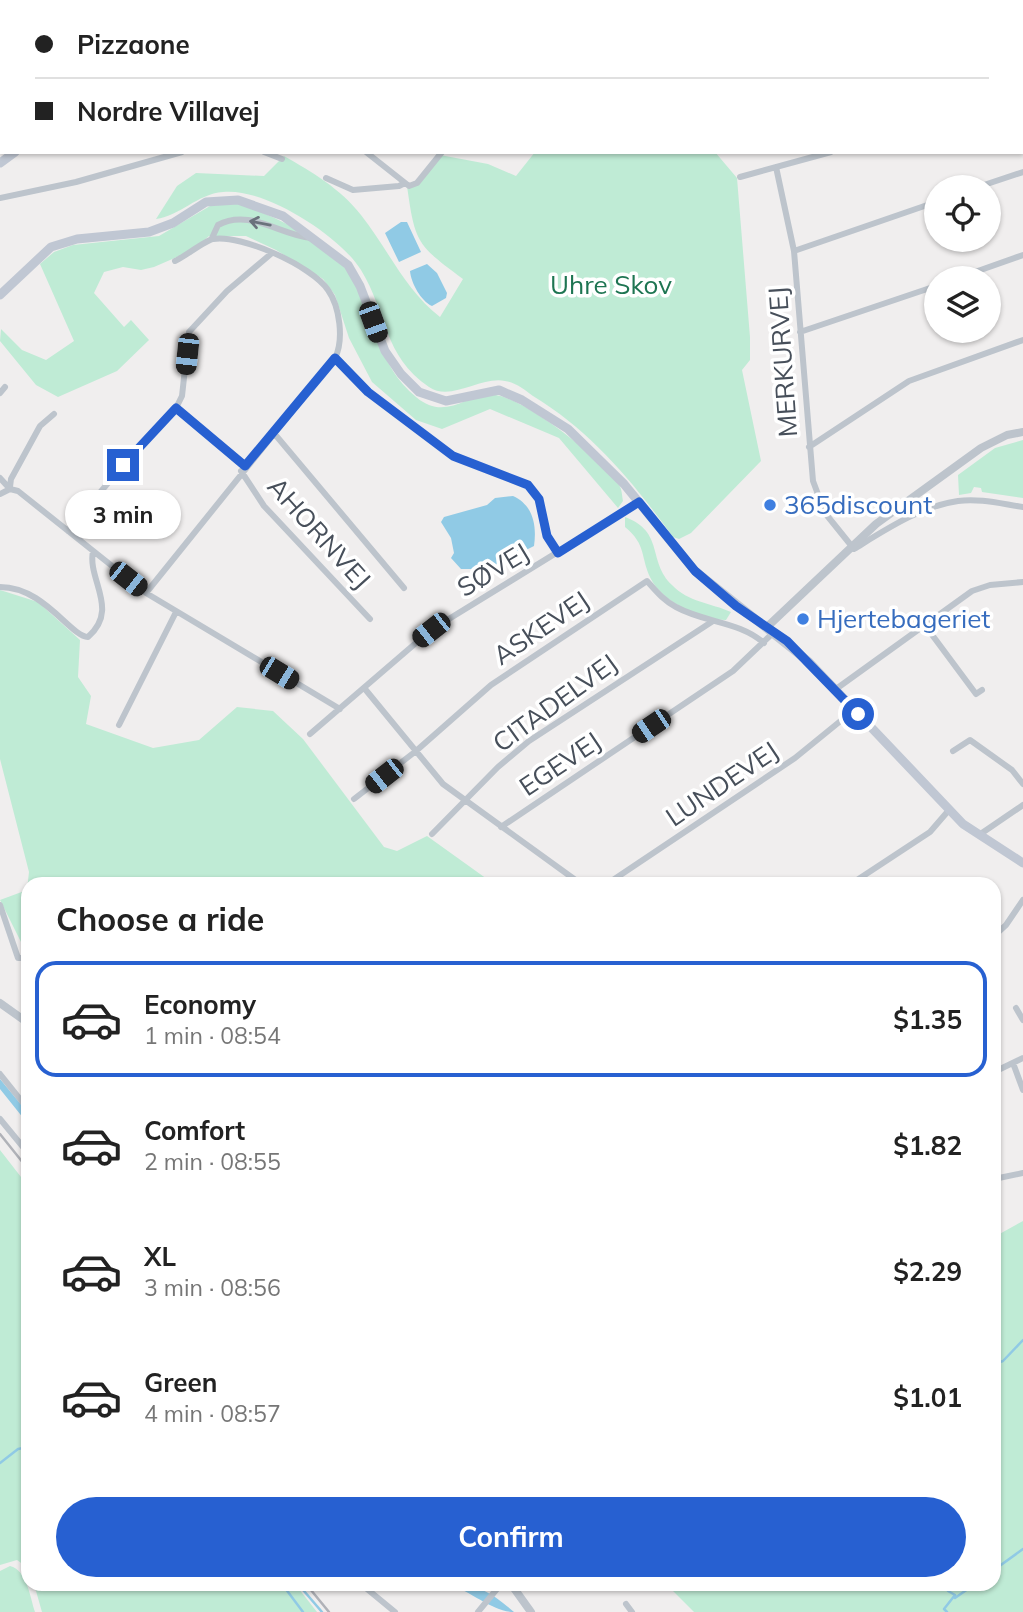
<!DOCTYPE html>
<meta charset="utf-8">
<style>
:root{--surface:#fff;--page:#f6f6f6;--text:#222;--muted:#767676;--line:#e0e0e0;--accent:#2760d1}
body{margin:0;font-family:Mulish,sans-serif;background:var(--page);color:var(--text);height:100vh;display:flex;flex-direction:column;font-size:26px;white-space:nowrap}
*{box-sizing:border-box;margin:0}
p{font-size:23px;color:var(--muted)}
.icon{flex:none;width:38px;height:38px;fill:none;stroke:currentColor;stroke-width:2;stroke-linecap:round;stroke-linejoin:round}
.map{position:relative;flex:1;overflow:hidden}
.sheet{position:absolute;left:21px;top:877px;width:980px;height:714px;display:flex;flex-direction:column;background:var(--surface);border-radius:21px;box-shadow:0 2px 5px #0004}
.sheet>*{flex:none}
.top-card{position:absolute;left:0px;top:0px;width:1024px;height:154px;box-shadow:0 2px 5px #0004;display:grid;align-content:center;height:154px;padding:0 35px;background:var(--surface)}
.tools{position:absolute;left:924px;top:175px;display:grid;gap:14px}
.tools a{display:grid;place-items:center;width:77px;height:77px;border-radius:50%;background:var(--surface);box-shadow:0 2px 5px #0004;font-size:35px}
.end{position:absolute;width:32px;height:32px;margin:-16px;border:9px solid #2760d1;background:#fff;box-shadow:0 0 0 4px #fff}
.from{border-radius:50%}
.bubble{position:absolute;height:49px;border-radius:24px;background:var(--surface);box-shadow:0 2px 5px #0004;font-size:23px;font-weight:700;line-height:49px;text-align:center}
.car{position:absolute;width:21px;height:42px;margin:-21px -10px;border-radius:9px;box-shadow:0 0 5px 2px #0007;background:linear-gradient(#222 24%,#8ab4d8 0 40%,#222 0 76%,#8ab4d8 0 86%,#222 0)}
.top-card b{display:flex;align-items:center;gap:24px;height:66px;font-size:26px}
.top-card b+b{border-top:2px solid var(--line)}
.top-card i{width:18px;height:18px;background:var(--text)}
ul{padding:0;list-style:none}
li{display:flex;align-items:center;gap:21px;height:116px;margin:0 14px 10px;padding:0 21px;border:4px solid transparent;border-radius:21px}
li div{flex:1}
li b{display:block;font-size:26px}
li em{font-style:normal;font-weight:700}
li.selected{border-color:var(--accent)}
li>.icon{width:63px;height:63px;stroke-width:1.5}
h2{padding:0 35px;font-size:32px;line-height:84px}
.primary-button{display:flex;gap:14px;margin-top:auto;padding:14px 35px}
.primary-button a{flex:1;height:80px;border-radius:42px;background:var(--accent);color:#fff;font-size:28px;font-weight:700;line-height:80px;text-align:center}
.map>svg:first-child{display:block}
</style>
<div class="map">
<svg width="1023" height="1612" viewBox="0 0 1023 1612">
<rect width="100%" height="100%" fill="#f0eeee"/>
<path fill="#bfebd5" d="M547,0H878L879,2H546Z
M535,152H715L737,178L750,337V360L742,370L761,461L691,533L679,539L673,537C633,482 592,432 533,396C525,390 515,382 505,381C481,376 451,402 429,387C383,356 387,312 361,270C340,236 264,187 223,192C197,194 180,216 156,219L177,186L196,173L264,176L284,156C312,172 341,189 361,215C388,249 405,290 440,317L463,279C417,245 415,243 407,186L419,183L440,155L488,164L516,176Z
M236,203C272,214 330,242 351,276C374,316 377,365 416,397C447,423 467,391 496,395C527,400 602,459 619,485C622,489 622,496 623,501L618,508L559,438L490,409L442,429L416,420L372,382L349,338L335,295L323,279L276,250L246,236H209L193,250L154,267L141,270L123,267L104,272L94,293L124,327L131,320L149,340L117,371L58,397L36,385L0,341L1,329L22,350L46,360L74,341L40,264L54,252L73,245L159,236L210,206Z
M1023,440V498L982,492L981,488L974,487L971,493L959,495L958,475L995,448Z
M625,517C665,532 647,561 672,585C688,602 711,603 731,612L726,620C701,619 663,603 651,579C640,557 647,545 625,527Z
M0,590L38,602L80,640L78,677L91,696L86,724L153,748L199,740L237,707L273,711L303,739L384,847L397,851L427,836L494,884H28V956L0,900L27,890L29,872L0,759Z
M0,1150L28,1186V1568L17,1560L0,1565Z
M1023,1221V1612H694L666,1584H994V1237Z
M10,1566C27,1570 30,1597 35,1612H0V1571Z
M34,1584H295L317,1612H42Z"/>
<path fill="#90cae5" d="M401,222H407L421,252L399,262L385,233Z
M427,264L437,273L447,293L446,298L432,306C421,301 411,283 410,271Z
M513,496C533,505 537,525 534,546L488,569H461L451,558L454,553L451,538L441,522L444,517L487,505L495,498Z
M0,1079L28,1113V1124L0,1089Z
M450,1584C479,1584 493,1594 514,1612C494,1612 471,1592 450,1584Z"/>
<g fill="none" stroke-linecap="round" stroke-linejoin="round">
<path stroke="#90cae5" stroke-width="2.5" d="M994,1364L1003,1361L1023,1340
M0,1463L18,1449L28,1447
M994,1570L1023,1549
M282,1584L303,1612
M298,1584L322,1612
M955,1598L975,1584
M947,1612L944,1609L955,1595L948,1591L955,1584"/>
<path stroke="#bdc4cc" stroke-width="6" d="M90,0L91,2
M384,0L385,2
M453,0L455,2
M518,0V2
M931,0V2
M436,2L442,0
M488,2L490,0
M1006,2L1010,0
M0,63L2,65
M1022,101L1023,100
M264,152L282,159
M366,152L409,186L417,183L442,152
M776,167L794,251L813,481L825,513L854,549C885,530 921,506 958,501C979,498 1002,504 1023,507
M740,177L831,152
M326,178L353,190L399,186L405,183
M978,187L1023,172
M0,198L76,182L182,152
M212,238L218,225C249,208 280,235 311,238
M794,251L936,202
M958,278L1023,255
M800,332L936,286
M335,358L368,392L453,456L528,485L539,499L547,536L558,553
M0,393L5,387
M176,408L245,466
M273,432L404,588
M809,447L909,381L1023,340
M241,471L264,506L370,619
M0,478L10,489L18,491L146,593L340,709
M10,487L11,479L40,426L54,414
M0,494L10,489
M68,531L123,465L176,408L182,396L189,332L227,291L272,253
M0,587C44,587 70,636 88,637C120,609 87,580 93,551
M146,593L335,358C344,340 340,307 328,290C312,266 241,234 213,239C206,240 184,257 175,261
M924,624L976,694L982,690
M365,689L443,784L581,884
M836,689L972,591L990,585L1023,582
M119,725L176,612
M310,734L431,630L639,502
M953,751L970,740L1012,770L1023,784
M354,799L416,751L491,685L647,581C656,591 664,601 676,607C705,623 739,621 764,643
M501,827L733,671L774,632
M432,834L498,767L529,741L713,621
M979,835L1023,805
M607,884L795,758L854,710
M851,884L930,832L949,810
M0,905L18,958H28
M994,936L1006,925L1023,900
M1016,1008L1023,1020
M1013,1063L1023,1090
M994,1072L1023,1058
M0,1074L28,1109
M0,1119L28,1153
M994,1179L1023,1173
M361,1584L395,1612
M626,1604L632,1612
M478,1612L501,1584"/>
<path stroke="#bdc4cc" stroke-width="8" d="M244,2L250,0
M767,627L876,524L981,448L1007,435L1023,432
M0,1003L28,1023
M511,1584L531,1612"/>
<path stroke="#c0c7d3" stroke-width="9" d="M212,0L213,2
M223,2L227,0
M0,163L15,152
M0,295L51,247L77,239L149,232L173,223L206,202L238,200L283,216L348,265L360,286L385,351L401,374L419,392L446,401L499,390L522,400L568,429L624,484L695,571L809,662L963,824L1023,863"/>
<path stroke="#b0b2b8" stroke-width="2.5" d="M0,1134L28,1169
M306,1584L329,1612"/>
</g>
<defs><path id="oneway-shaft" d="M-6 0H5M1.5-3L5.5 0L1.5 3" fill="none" stroke-width="1.6" stroke-linecap="round" stroke-linejoin="round" transform="scale(1.75)"/></defs>
<use stroke="#6a727c" href="#oneway-shaft" transform="translate(260 223) rotate(-169)"/>
<g fill="none" stroke-linecap="round" stroke-linejoin="round">
<path stroke="#2760d1" stroke-width="9" d="M123,465L176,408L245,466L335,358L368,392L453,456L528,485L539,499L547,536L558,553L639,502L695,571L736,606L787,641L858,714"/>
</g>
<g fill="#3f7fe0" stroke="#fff" stroke-width="2.5">
<circle cx="770" cy="505" r="7"/>
<circle cx="803" cy="619" r="7"/>
</g>
<g text-anchor="middle" stroke-width="7" stroke-linejoin="round" paint-order="stroke">
<g font-size="26" fill="#1e7552" stroke="#fff">
<text x="611" y="294">Uhre Skov</text>
</g>
<g font-size="26" fill="#474f5a" stroke="#fff">
<text transform="translate(783 362) rotate(-94)" y="9">MERKURVEJ</text>
<text transform="translate(319 533) rotate(48)" y="9">AHORNVEJ</text>
<text transform="translate(493 570) rotate(-31)" y="9">SØVEJ</text>
<text transform="translate(541 628) rotate(-34)" y="9">ASKEVEJ</text>
<text transform="translate(555 703) rotate(-36)" y="9">CITADELVEJ</text>
<text transform="translate(560 764) rotate(-34)" y="9">EGEVEJ</text>
<text transform="translate(722 784) rotate(-34)" y="9">LUNDEVEJ</text>
</g>
<g font-size="26" fill="#366cbe" stroke="#fff" text-anchor="start">
<text x="784" y="514">365discount</text>
<text x="817" y="628">Hjertebageriet</text>
</g>
</g>
</svg>
<div class="tools">
<a><svg class="icon" aria-label="locate" viewBox="0 0 24 24"><circle cx="12" cy="12" r="6"/><path d="M12 2v4M12 18v4M2 12h4M18 12h4"/></svg></a>
<a><svg class="icon" aria-label="layers" viewBox="0 0 24 24"><path d="M12 4l9 5-9 5-9-5zM3 14l9 5 9-5"/></svg></a>
</div>
<i class="end from" style="left:858px;top:714px"></i>
<i class="end" style="left:123px;top:465px"></i>
<div class="bubble" style="left:65px;top:490px;width:116px">3 min</div>
<i class="car" style="left:373px;top:322px;rotate:160deg"></i>
<i class="car" style="left:187px;top:354px;rotate:186deg"></i>
<i class="car" style="left:128px;top:579px;rotate:128deg"></i>
<i class="car" style="left:431px;top:630px;rotate:232deg"></i>
<i class="car" style="left:279px;top:673px;rotate:121deg"></i>
<i class="car" style="left:651px;top:726px;rotate:236deg"></i>
<i class="car" style="left:384px;top:776px;rotate:232deg"></i>
<div class="top-card">
<b><i class="from"></i>Pizzaone</b>
<b><i></i>Nordre Villavej</b>
</div>
<section class="sheet">
<h2>Choose a ride</h2>
<ul>
<li class="selected"><svg class="icon" aria-label="car" viewBox="0 0 24 24"><path d="M5 17H2v-5l4-1 3-4h7l3 4 3 1v5h-3M9 17h6M6 11h13"/><circle cx="7" cy="17" r="2"/><circle cx="17" cy="17" r="2"/></svg><div><b>Economy</b><p>1 min · 08:54</p></div><em>$1.35</em></li>
<li><svg class="icon" aria-label="car" viewBox="0 0 24 24"><path d="M5 17H2v-5l4-1 3-4h7l3 4 3 1v5h-3M9 17h6M6 11h13"/><circle cx="7" cy="17" r="2"/><circle cx="17" cy="17" r="2"/></svg><div><b>Comfort</b><p>2 min · 08:55</p></div><em>$1.82</em></li>
<li><svg class="icon" aria-label="car" viewBox="0 0 24 24"><path d="M5 17H2v-5l4-1 3-4h7l3 4 3 1v5h-3M9 17h6M6 11h13"/><circle cx="7" cy="17" r="2"/><circle cx="17" cy="17" r="2"/></svg><div><b>XL</b><p>3 min · 08:56</p></div><em>$2.29</em></li>
<li><svg class="icon" aria-label="car" viewBox="0 0 24 24"><path d="M5 17H2v-5l4-1 3-4h7l3 4 3 1v5h-3M9 17h6M6 11h13"/><circle cx="7" cy="17" r="2"/><circle cx="17" cy="17" r="2"/></svg><div><b>Green</b><p>4 min · 08:57</p></div><em>$1.01</em></li>
</ul>
<div class="primary-button"><a>Confirm</a></div>
</section>
</div>
